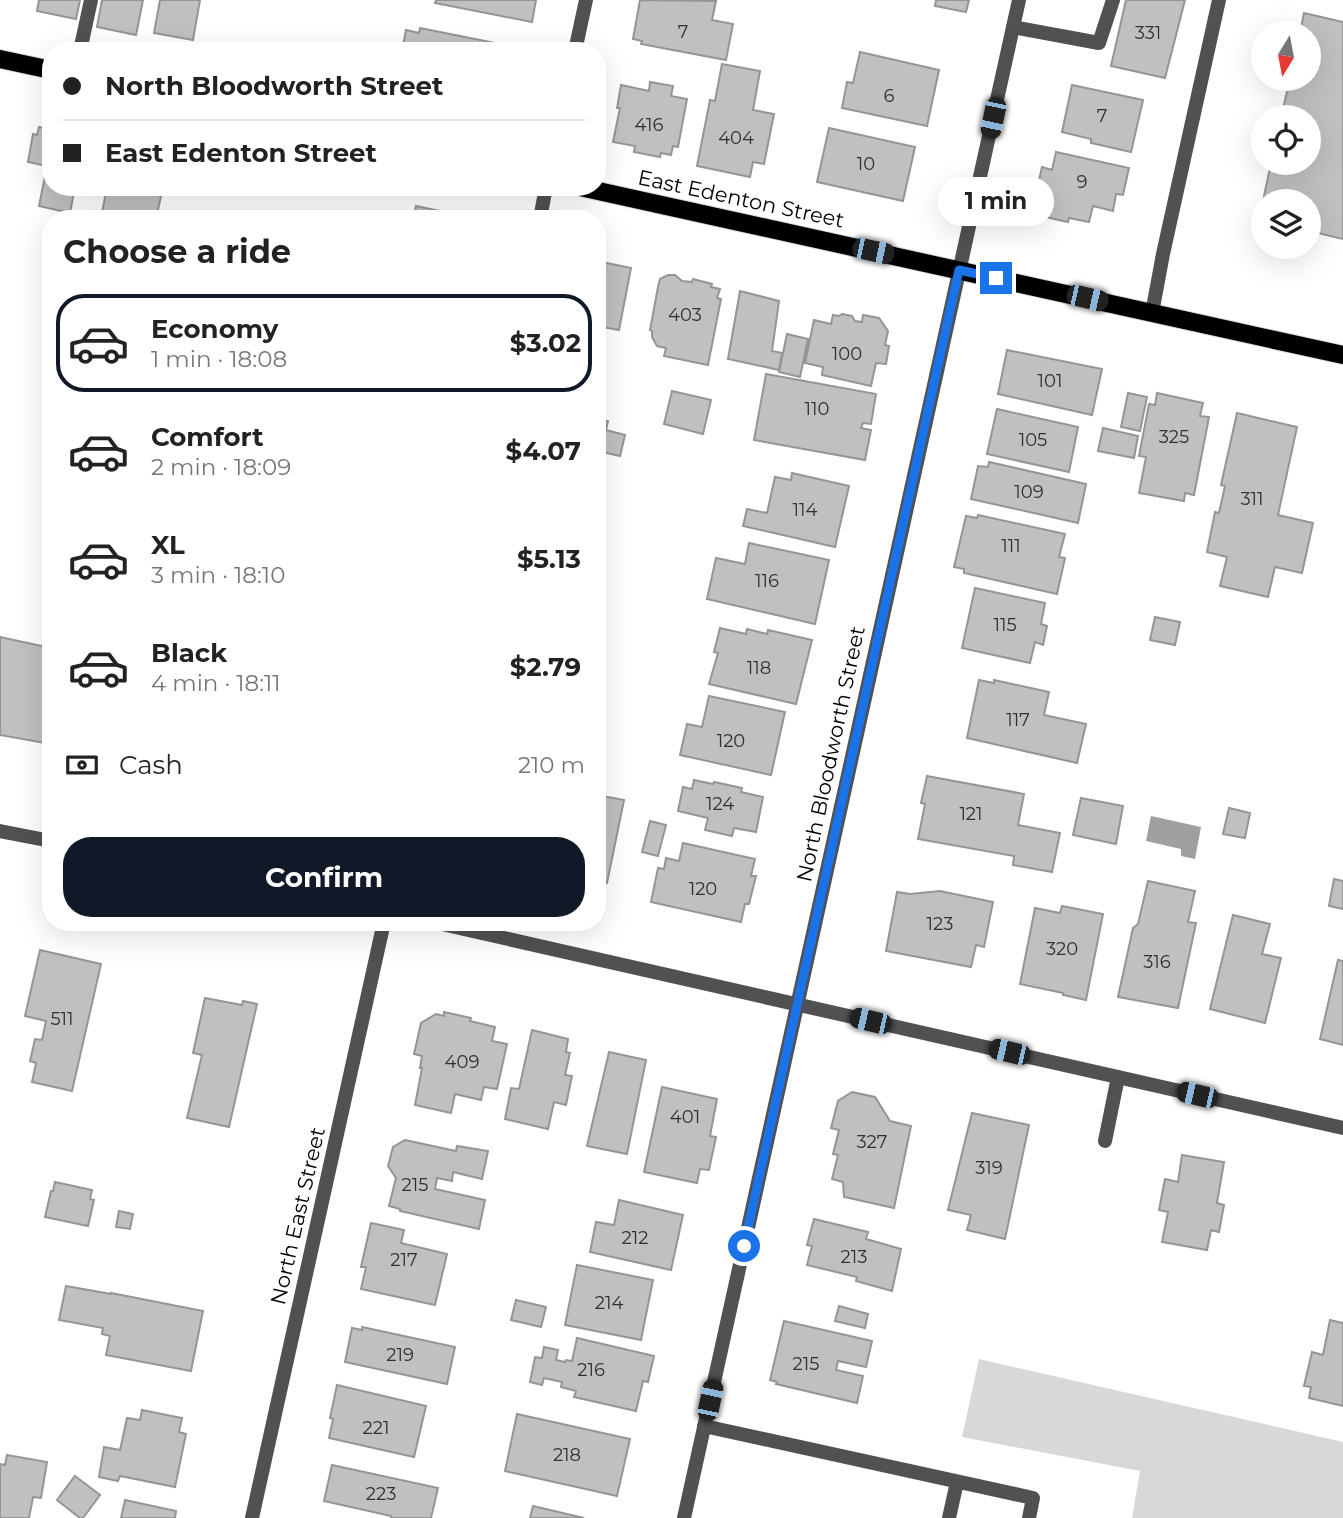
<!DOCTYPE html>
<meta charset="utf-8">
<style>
:root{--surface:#fff;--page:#f6f6f6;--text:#222;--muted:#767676;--line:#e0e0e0;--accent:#111827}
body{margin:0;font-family:Montserrat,sans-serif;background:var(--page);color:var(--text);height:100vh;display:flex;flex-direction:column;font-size:26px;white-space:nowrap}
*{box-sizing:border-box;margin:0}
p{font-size:23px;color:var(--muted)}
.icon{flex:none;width:38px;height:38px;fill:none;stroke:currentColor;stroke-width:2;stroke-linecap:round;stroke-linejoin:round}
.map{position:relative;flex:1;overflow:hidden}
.details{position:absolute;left:42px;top:210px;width:564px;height:721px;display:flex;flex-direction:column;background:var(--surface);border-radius:28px;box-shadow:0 7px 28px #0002}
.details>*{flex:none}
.banner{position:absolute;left:42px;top:42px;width:564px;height:154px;border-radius:28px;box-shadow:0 7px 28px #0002;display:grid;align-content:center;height:154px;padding:0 21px;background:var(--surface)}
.needle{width:46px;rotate:190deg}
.tools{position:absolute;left:1251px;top:21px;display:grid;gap:14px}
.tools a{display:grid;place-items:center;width:70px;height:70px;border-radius:50%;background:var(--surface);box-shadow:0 7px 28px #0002;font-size:35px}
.end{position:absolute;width:32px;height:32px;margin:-16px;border:9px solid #1a73e8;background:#fff;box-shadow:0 0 0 4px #fff}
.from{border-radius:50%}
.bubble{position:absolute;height:49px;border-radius:24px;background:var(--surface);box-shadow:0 7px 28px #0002;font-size:23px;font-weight:700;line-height:49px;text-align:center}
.car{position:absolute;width:21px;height:42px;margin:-21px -10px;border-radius:9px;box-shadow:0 0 5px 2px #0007;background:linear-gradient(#222 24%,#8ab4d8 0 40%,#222 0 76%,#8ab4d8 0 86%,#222 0)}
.banner b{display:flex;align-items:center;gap:24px;height:66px;font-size:26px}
.banner b+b{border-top:2px solid var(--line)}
.banner i{width:18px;height:18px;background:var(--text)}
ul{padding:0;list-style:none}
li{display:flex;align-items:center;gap:21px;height:98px;margin:0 14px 10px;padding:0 7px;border:4px solid transparent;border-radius:28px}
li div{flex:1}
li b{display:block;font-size:26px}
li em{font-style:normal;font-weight:700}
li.selected{border-color:var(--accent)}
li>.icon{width:63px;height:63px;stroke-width:1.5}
h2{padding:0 21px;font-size:32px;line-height:84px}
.pay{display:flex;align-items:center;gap:18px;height:77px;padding:0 21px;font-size:26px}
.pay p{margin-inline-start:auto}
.action{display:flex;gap:14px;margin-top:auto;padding:14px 21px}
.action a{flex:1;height:80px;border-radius:28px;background:var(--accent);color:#fff;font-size:28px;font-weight:700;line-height:80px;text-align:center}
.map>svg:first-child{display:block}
</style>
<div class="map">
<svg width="1343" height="1518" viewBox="0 0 1343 1518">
<rect width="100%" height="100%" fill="#fff"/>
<path fill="#d8d8d8" d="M979,1359L1343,1442V1518H1132L1140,1471L962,1437Z"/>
<path fill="#9f9f9f" d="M1151,816L1201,827L1195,859L1181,856V849L1146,841Z"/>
<path fill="#c0c0c0" stroke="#959595" stroke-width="2" d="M39,0H80L76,19L37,11Z
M102,0H143L136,35L97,27Z
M160,0H200L193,40L154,33Z
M436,0H536L532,22L435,3Z
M640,0L716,1L712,20L733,24L726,60L641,44L642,41L633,39Z
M936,0H969L966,12L935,6Z
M1126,0H1185L1165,78L1111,66Z
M1304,13L1343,22V239L1309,231V201H1264V221L1259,220L1271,163H1309V117H1281L1290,79H1309V33H1300Z
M420,28L515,47V51H402L406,30L419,33Z
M860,52L939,70L927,126L842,108L847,82L853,83Z
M722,64L760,71L753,110L774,114L764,164L753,162L750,177L697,166L710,100L715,101Z
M650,82L673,86L671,96L687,99L678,147L673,146L671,155L661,153L660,157L634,152L635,146L613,142L620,108H617L621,85L649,91Z
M1072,85L1143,100L1131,152L1091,143V139L1062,132Z
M39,127L51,130V187H75L70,213L39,206L47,166L28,162L33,134L37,135Z
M829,128L915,147L903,201L817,182Z
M1056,152L1129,168L1123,195L1116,194L1113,211L1093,206L1089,222L1069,218L1068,222L1036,215L1041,195L1036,193L1042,167L1052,170Z
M107,187H163L156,219L101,218Z
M416,206L478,219H413Z
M597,261L631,268L619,330L597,326Z
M668,275H675L682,281L692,282L693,279L712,284L711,287L720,289L717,298L721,299L708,365L664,356L666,348L657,346L652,337V331L650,330L658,287L660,279Z
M740,291L779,301L772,351L782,353L779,370L728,359Z
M842,314L852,316L855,321L862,322L863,315L879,318L888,331L885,345L889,346L886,364L876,363L871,386L822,375L823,367L805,363L814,320L831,324L833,315L839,316Z
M787,334L808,339L800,377L779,372Z
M1007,350L1102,369L1092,415L998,394Z
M766,374L876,394L871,424L863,423L861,428L871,430L865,460L754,440Z
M672,391L711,400L703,434L664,424Z
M1128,393L1147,397L1140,431L1121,427Z
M1157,393L1203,403L1200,416L1209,417L1194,495L1185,493L1184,501L1139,493L1146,457L1139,456L1149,404L1155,405Z
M997,409L1078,427L1069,472L987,454Z
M1237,413L1297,427L1278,515L1313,523L1302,573L1275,567L1268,597L1220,586L1227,557L1207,552L1215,512L1219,513L1225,486L1221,485Z
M597,419L608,421L606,430L625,435L620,456L598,451L597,455Z
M1103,428L1138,436L1134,458L1098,451Z
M989,462L1086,484L1078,523L971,499L978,466L988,467Z
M792,473L849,486L835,547L743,526L747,509L767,513L775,477L791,480Z
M978,515L1065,534L1059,557L1065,558L1057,594L964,573V569L954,567L966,516L977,518Z
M749,543L829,560L815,624L707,599L716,558L745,564Z
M975,588L1045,603L1041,624L1047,626L1043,645L1035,642L1030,663L962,648Z
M1155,617L1180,622L1175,645L1150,640Z
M720,628L746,634L747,629L767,634L768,630L812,640L796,704L709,684L718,653L714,652Z
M0,637L51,648V744L0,735Z
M979,680L994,683V680L1049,692L1044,715L1086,724L1077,763L967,738Z
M709,696L785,712L771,775L680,755L687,724L702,727Z
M927,776L1024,794L1018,825L1060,833L1052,872L1013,865L1014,856L918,839L925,804L921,803Z
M694,780L713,784L714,782L742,788L741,792L763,797L756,832L734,828L732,836L705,830L708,818L678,811L683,787L692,789Z
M597,795L624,800L607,883L597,881Z
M1081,798L1123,806L1116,844L1073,835Z
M1229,808L1250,813L1245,838L1223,834Z
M650,821L666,825L658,856L642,852Z
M683,843L755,859L751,876H756L749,904H745L741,922L651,902L658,868L664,869L666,858L679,861Z
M1334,879L1343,881V909L1329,906Z
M1148,881L1195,891L1188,922L1196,923L1178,1008L1118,997L1133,928L1138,924Z
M940,891L993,902L984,947L976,945L971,967L886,951L897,892L910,894Z
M1062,906L1103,914L1086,1000L1063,995V993L1020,984L1035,908L1060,913Z
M1233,915L1270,924L1262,954L1281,958L1265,1023L1210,1009Z
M40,950L101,964L72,1091L32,1082L36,1063L30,1061L35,1039L42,1040L46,1021L25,1016Z
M1338,960L1343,961V1045L1320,1039Z
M205,998L242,1005L243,1001L257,1004L229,1127L187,1118L202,1055L193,1053Z
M444,1012L471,1018L470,1021L495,1027L492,1041L507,1044L497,1089L484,1087L481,1100L455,1094L451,1113L415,1105L422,1068H420L422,1056L414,1054L421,1023L436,1014L444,1016Z
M532,1030L568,1039L566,1052L570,1053L565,1075L572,1076L566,1105L554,1102L548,1129L505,1119L511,1088L519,1089Z
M609,1052L646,1060L627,1154L587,1146Z
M662,1087L717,1099L710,1136L716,1137L709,1170L700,1169L697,1183L644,1172Z
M852,1092L875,1097L890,1121L911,1126L894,1208L844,1197L843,1182L832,1179L838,1155L833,1154L839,1130L831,1128L838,1101Z
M972,1113L1029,1125L1005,1239L967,1230L971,1215L948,1210Z
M405,1140L456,1151L457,1146L488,1151L482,1179L453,1172L452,1181L437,1178L435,1189L485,1200L479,1229L400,1211V1209L389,1206L396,1178L388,1166L393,1147Z
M1182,1155L1224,1162L1217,1203L1224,1205L1219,1232L1211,1230L1207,1250L1162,1242L1168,1212L1159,1210L1165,1179L1178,1182Z
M55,1182L92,1190L90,1199L94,1200L88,1226L45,1217L51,1191H53Z
M619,1200L683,1215L671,1270L590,1252L596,1222L614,1225Z
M119,1211L133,1214L130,1229L116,1227Z
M814,1219L868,1232L866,1239L901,1249L892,1291L856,1281L857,1277L807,1265L812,1246L807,1245Z
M371,1223L404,1230L401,1243L447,1254L435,1305L361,1289L366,1267H361Z
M577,1265L653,1280L641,1340L565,1325Z
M66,1286L111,1294V1293L203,1311L191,1371L106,1355L110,1336L102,1334L103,1328L59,1320Z
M516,1300L546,1307L541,1327L511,1320Z
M839,1306L868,1314L865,1328L835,1321Z
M1330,1320L1343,1323V1406L1309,1398L1311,1387L1304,1386L1312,1352L1323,1355Z
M784,1321L872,1341L866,1367L838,1361L836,1370L863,1376L857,1403L776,1384L777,1382L770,1380Z
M362,1327L455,1347L447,1384L345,1362L352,1328L362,1330Z
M577,1338L654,1356L648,1382L643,1381L636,1411L574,1397L576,1391L561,1387L562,1382L544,1378L542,1385L530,1382L535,1357L542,1358L544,1347L558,1350L556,1360L565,1362L566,1360L572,1361Z
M337,1385L426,1406L414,1457L329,1438L333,1419L330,1418Z
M142,1410L182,1418L179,1432L186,1434L175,1487L120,1476L118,1481L99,1477L104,1447L120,1450L127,1418L140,1420Z
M517,1414L630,1439L617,1496L505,1471Z
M7,1455L47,1462L41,1498L33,1497L29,1518H0V1464L5,1465Z
M332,1465L438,1488L431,1518H391V1516L324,1501Z
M75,1476L100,1495L83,1518H80L57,1500Z
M125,1500L176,1511L175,1518H121Z
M533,1506L584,1518H530Z"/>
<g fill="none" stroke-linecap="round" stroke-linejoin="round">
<g stroke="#dbdbdb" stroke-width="20">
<path id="primary" d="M0,59L51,70
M580,187L1343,355"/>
</g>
<path stroke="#515151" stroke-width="14" d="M1013,27L1099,43L1113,0
M1152,313L1163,254L1219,0
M1105,1141L1118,1077
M704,1426L1033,1498L1029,1518
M949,1518L957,1482"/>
<path stroke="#515151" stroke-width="14" d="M80,51L91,0"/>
<path stroke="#515151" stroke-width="14" d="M575,51L586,0
M540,219L546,187
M0,831L51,841
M433,922L1343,1128
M252,1518L384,922
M684,1518L1019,0"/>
<use href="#primary" stroke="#000" stroke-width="18"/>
</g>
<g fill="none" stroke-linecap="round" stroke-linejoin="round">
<path stroke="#1a73e8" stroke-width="9" d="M744,1246L959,270L996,278"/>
</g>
<g text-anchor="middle" stroke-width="7" stroke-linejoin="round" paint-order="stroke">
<g font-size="18" fill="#303030">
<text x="683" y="38">7</text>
<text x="1148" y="39">331</text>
<text x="889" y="102">6</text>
<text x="1102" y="122">7</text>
<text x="649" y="131">416</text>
<text x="736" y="144">404</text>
<text x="866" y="170">10</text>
<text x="1082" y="188">9</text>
<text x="685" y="321">403</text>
<text x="847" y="360">100</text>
<text x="1050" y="387">101</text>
<text x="817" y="415">110</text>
<text x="1174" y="443">325</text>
<text x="1033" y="446">105</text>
<text x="1029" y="498">109</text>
<text x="1252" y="505">311</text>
<text x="805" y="516">114</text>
<text x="1011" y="552">111</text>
<text x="767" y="587">116</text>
<text x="1005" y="631">115</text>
<text x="759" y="674">118</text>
<text x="1018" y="726">117</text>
<text x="731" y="747">120</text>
<text x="720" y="810">124</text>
<text x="971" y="820">121</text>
<text x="703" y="895">120</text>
<text x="940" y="930">123</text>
<text x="1062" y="955">320</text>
<text x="1157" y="968">316</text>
<text x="62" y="1025">511</text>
<text x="462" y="1068">409</text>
<text x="685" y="1123">401</text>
<text x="872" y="1148">327</text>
<text x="989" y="1174">319</text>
<text x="415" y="1191">215</text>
<text x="635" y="1244">212</text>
<text x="854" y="1263">213</text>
<text x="404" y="1266">217</text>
<text x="609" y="1309">214</text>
<text x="400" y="1361">219</text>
<text x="806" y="1370">215</text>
<text x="591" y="1376">216</text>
<text x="376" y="1434">221</text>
<text x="567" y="1461">218</text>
<text x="381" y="1500">223</text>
</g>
<g font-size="21" fill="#000" stroke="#fff">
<text transform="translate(741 199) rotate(12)" y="7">East Edenton Street</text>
<text transform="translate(831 754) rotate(-78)" y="7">North Bloodworth Street</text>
<text transform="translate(298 1216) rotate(-77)" y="7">North East Street</text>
</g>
</g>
</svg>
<div class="tools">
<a><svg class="needle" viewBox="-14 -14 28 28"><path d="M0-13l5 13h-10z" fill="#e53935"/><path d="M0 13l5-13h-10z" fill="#767676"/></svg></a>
<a><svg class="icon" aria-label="locate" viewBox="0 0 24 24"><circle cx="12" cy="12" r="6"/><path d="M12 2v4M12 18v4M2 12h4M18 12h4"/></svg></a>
<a><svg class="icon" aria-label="layers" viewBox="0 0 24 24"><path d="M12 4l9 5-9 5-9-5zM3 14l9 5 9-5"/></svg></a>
</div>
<i class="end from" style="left:744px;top:1246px"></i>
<i class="end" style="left:996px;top:278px"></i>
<div class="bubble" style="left:938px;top:177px;width:116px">1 min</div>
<i class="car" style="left:993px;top:118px;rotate:192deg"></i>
<i class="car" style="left:873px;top:251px;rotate:102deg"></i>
<i class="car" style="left:1087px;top:298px;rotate:103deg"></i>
<i class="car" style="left:870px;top:1021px;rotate:283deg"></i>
<i class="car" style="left:1009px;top:1052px;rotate:283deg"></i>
<i class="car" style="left:1197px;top:1095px;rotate:283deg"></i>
<i class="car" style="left:710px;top:1400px;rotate:12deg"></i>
<div class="banner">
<b><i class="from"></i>North Bloodworth Street</b>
<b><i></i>East Edenton Street</b>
</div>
<section class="details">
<h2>Choose a ride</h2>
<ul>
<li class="selected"><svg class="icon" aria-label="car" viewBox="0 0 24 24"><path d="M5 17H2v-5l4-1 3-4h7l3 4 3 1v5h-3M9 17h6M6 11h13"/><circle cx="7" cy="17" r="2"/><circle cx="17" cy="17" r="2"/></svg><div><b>Economy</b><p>1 min · 18:08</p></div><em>$3.02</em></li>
<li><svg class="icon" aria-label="car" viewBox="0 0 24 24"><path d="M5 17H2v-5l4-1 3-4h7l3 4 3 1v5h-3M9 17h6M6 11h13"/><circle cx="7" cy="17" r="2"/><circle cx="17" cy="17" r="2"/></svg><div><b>Comfort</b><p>2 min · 18:09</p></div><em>$4.07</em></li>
<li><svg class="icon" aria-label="car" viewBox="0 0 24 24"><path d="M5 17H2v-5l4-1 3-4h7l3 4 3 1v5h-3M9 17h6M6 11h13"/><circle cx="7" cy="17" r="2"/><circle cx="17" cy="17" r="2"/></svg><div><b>XL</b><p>3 min · 18:10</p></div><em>$5.13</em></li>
<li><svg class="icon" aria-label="car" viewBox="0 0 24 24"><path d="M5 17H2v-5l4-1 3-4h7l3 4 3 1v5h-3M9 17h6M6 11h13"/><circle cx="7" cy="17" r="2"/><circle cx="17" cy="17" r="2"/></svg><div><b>Black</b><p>4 min · 18:11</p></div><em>$2.79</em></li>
</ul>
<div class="pay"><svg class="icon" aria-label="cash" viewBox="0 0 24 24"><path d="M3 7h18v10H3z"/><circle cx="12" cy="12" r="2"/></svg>Cash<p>210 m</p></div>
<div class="action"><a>Confirm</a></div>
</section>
</div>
